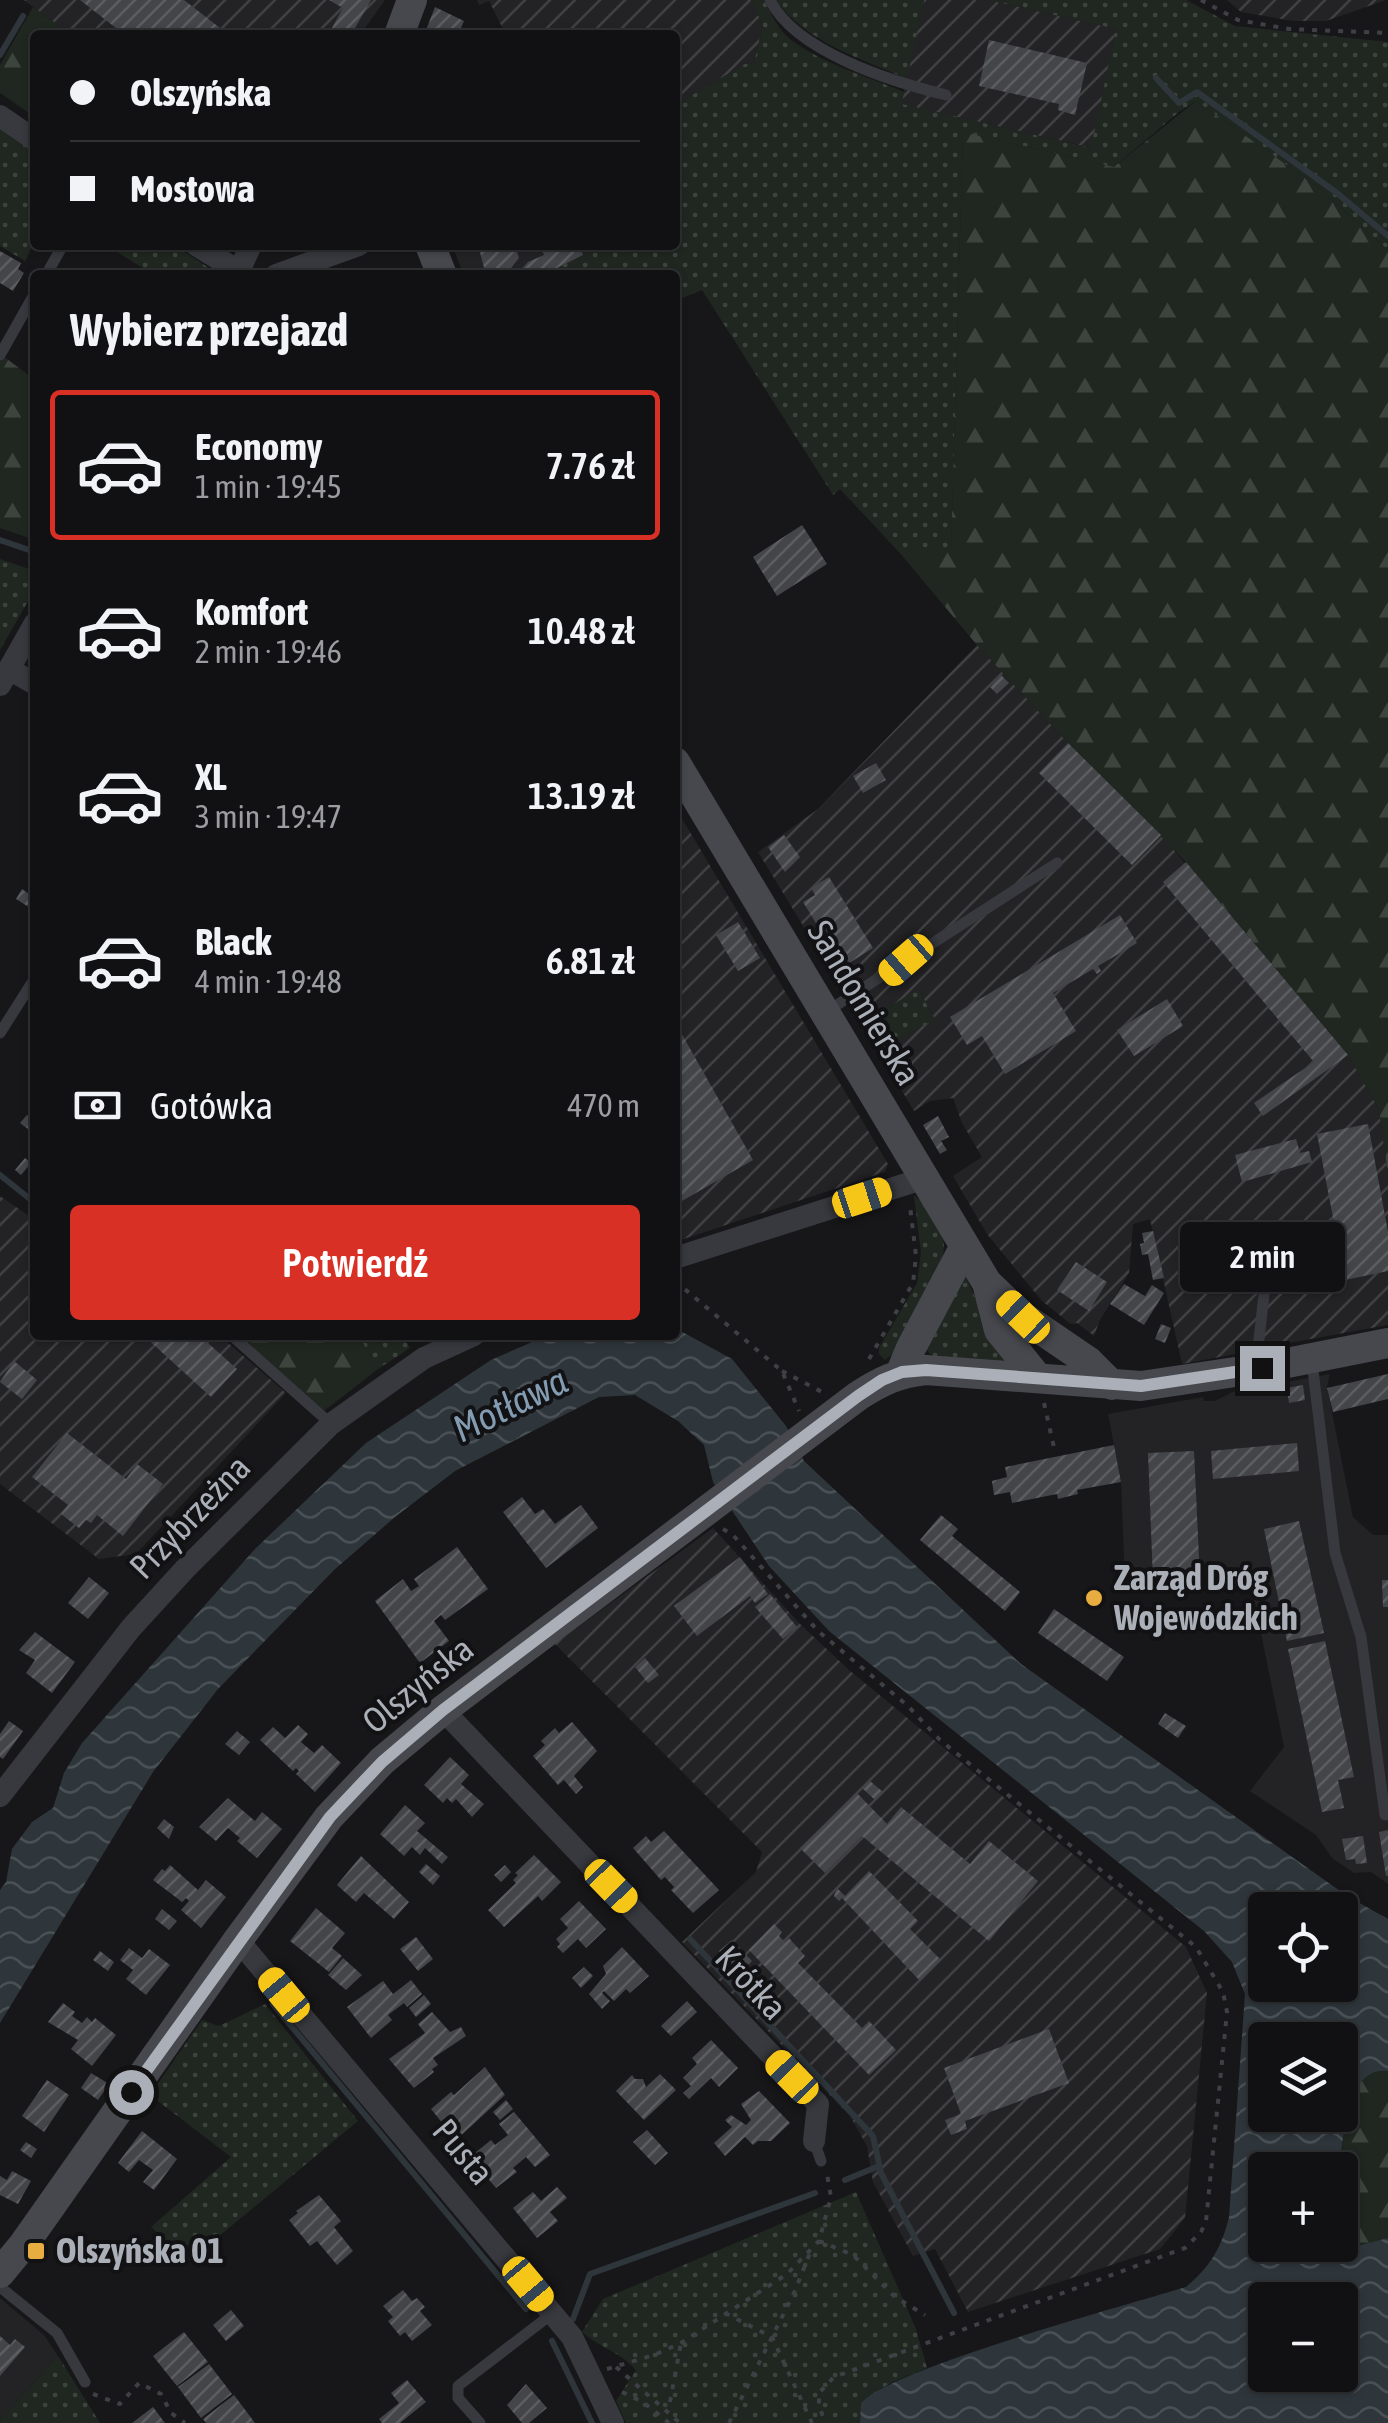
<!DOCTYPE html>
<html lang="pl">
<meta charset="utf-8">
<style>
:root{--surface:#111113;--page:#1a1a1c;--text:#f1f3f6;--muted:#9c9da0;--line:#303133;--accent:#d93025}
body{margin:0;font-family:"Asap Condensed",sans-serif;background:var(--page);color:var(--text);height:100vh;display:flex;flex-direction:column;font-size:38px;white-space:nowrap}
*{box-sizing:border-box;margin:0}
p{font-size:32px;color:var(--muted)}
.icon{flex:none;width:55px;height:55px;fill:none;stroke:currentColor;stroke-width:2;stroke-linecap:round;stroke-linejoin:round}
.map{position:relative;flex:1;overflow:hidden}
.sheet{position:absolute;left:30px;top:270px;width:650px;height:1070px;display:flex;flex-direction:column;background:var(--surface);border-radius:10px;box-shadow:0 2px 8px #0004,0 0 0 2px var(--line)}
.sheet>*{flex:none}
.hud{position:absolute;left:30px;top:30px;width:650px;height:220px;border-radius:10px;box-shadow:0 2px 8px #0004,0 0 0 2px var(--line);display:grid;align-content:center;height:220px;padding:0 40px;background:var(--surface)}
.controls{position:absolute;left:1248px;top:1892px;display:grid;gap:20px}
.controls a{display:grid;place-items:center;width:110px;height:110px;border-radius:10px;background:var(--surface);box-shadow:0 2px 8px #0004,0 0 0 2px var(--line);font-size:50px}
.end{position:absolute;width:45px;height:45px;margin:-22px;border:12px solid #aaafb8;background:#111;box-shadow:0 0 0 5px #111}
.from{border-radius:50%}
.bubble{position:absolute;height:70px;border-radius:10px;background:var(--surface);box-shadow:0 2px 8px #0004,0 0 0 2px var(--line);font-size:32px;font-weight:600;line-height:70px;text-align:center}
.car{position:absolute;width:30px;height:60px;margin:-30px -15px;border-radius:12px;box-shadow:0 0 8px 2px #0007;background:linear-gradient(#f5c518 24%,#345 0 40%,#f5c518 0 76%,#345 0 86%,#f5c518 0)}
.hud b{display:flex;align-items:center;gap:35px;height:95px;font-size:38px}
.hud b+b{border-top:2px solid var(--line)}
.hud i{width:25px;height:25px;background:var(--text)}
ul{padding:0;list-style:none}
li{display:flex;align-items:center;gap:30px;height:150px;margin:0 20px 15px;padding:0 20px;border:5px solid transparent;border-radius:10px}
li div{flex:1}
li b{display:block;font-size:38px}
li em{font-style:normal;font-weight:600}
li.current{border-color:var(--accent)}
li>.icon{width:90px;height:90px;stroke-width:1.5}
h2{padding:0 40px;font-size:45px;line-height:120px}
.pay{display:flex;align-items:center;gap:25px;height:110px;padding:0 40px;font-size:38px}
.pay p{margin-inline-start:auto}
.cta{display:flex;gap:20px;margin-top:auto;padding:20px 40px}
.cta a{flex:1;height:115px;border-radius:10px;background:var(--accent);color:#fff;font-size:40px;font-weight:600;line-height:115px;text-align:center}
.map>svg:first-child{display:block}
</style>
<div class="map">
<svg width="1388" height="2423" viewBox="0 0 1388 2423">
<defs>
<pattern id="industrial-furrows" width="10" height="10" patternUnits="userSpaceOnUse" patternTransform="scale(2.5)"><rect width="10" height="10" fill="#232326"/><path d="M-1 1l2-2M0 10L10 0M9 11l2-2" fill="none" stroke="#404043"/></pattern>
<pattern id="grass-dots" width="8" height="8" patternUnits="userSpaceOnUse" patternTransform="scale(2.5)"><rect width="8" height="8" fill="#1f2720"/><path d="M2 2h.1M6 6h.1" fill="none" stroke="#3d443e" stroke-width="1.8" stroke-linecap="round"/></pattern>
<pattern id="forest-firs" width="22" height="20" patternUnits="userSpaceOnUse" patternTransform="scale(2.5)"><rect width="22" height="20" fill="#1f2720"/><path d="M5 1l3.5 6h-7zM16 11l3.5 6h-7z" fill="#3d443e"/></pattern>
<pattern id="water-waves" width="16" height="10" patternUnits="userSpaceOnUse" patternTransform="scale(2.5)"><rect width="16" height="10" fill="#2e363c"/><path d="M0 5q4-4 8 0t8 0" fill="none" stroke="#4a5156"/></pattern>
<pattern id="building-hatch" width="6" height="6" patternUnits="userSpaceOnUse" patternTransform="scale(2.5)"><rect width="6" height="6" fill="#444549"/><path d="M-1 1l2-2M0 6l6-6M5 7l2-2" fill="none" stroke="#5c5d61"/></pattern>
</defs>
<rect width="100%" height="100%" fill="#171719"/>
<path fill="#232326" d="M452,245H604L543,275H464Z
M1330,1374L1327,1387L1353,1517L1373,1535H1388V1884L1371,1872L1354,1873L1332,1858L1316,1835L1250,1791L1284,1747L1251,1584L1239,1576L1125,1583L1121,1482L1108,1414L1203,1397L1204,1401H1215L1232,1392Z
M0,2298L44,2335L58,2356L0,2420Z"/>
<path fill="url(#industrial-furrows)" d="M24,0H385L360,35H71Z
M477,0H751L763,25L754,63L745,64L675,105V35H506L489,1L479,5Z
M924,0H988L1116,29L1092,148L901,104Z
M1227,0H1386L1326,21H1293L1241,12Z
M977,645L1068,743L1161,835L1348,1055L1379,1109L1388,1174V1325L1272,1346L1267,1344L1245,1348L1241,1353L1182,1364L1150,1219L1133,1224L1129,1273L1100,1320L1094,1336L1077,1323L1071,1324L1042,1301L987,1234L953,1176L982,1157L962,1123L953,1098L930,1101L914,1111L878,1051L935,1019L918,989L863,1024L758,852L818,809Z
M675,807L888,1164L885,1172L675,1242Z
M0,1196L35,1220V1335H219L286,1393L136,1554L99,1559L0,1484Z
M713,1528L799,1623L849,1670L1186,1947L1207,1993L1185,2218L1160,2249L968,2312L935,2249L913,2256L873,2182L867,2146L850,2116L682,1942L756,1872L762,1852L555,1644Z"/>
<path fill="url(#grass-dots)" d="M751,0H764C771,14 778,29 790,39C822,64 867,76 904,92L902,104L1091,148L1116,29L988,0H1186L1235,26L1388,42V250L1318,187L1196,101L1180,111L1114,167L963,132L951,552H899L840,489L833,495L702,290L675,301V275H560L557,268L604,245H675V105L745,64L754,63L763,25Z
M776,0H924L907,79C860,58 807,43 776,0Z
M0,129L35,153V241L25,261L0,246Z
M106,245H174L212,270L210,275H154Z
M0,559L35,571V589L0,650Z
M918,989L935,1019L878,1051L863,1024Z
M914,1196C980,1238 920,1307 893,1354L885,1360L879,1354V1348L917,1283L921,1253Z
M966,1277L989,1329L1010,1362L932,1356L924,1347L960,1279Z
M358,1335H402L410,1348L378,1369Z
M265,2004L358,2121L189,2261L151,2227L231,2157L150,2095L202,2020L219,2026Z
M856,2192L916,2329L927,2368C903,2379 857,2390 860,2423H626L616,2401L636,2370C619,2351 600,2348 582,2332L603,2299Z
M58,2356L100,2423H0V2420Z"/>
<path fill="url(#forest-firs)" d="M33,7L71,35H35V117L0,93V65Z
M1196,101L1318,187L1388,250V1174L1379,1109L1348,1055L1186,862L1068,743L977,645L899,552L951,551L963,132L1114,167Z
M3,356L35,380V540L0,528V362Z
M239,1335H358L378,1369L324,1411Z
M1379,2069L1388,2071V2238L1353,2247L1340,2241C1340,2206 1337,2099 1365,2076C1369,2073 1374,2072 1379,2069Z"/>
<path fill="url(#water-waves)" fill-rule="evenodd" d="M675,1328L732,1359L786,1426L804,1461L1021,1664L1347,1896L1388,1919V2071C1345,2065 1344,2141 1339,2170H1265V2245H1340V2241L1353,2247L1388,2238V2423H860L861,2404C883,2371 1134,2303 1186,2287C1210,2267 1222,2247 1229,2217L1245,1994L1232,1962L1204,1931L829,1631L769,1566L713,1482L704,1445L678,1421L635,1395L599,1397L455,1471L395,1517L334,1570L218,1689L153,1772L0,2023V1890L6,1882L12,1849L32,1822L53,1808L64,1773L82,1743L255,1549L366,1443L491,1360L548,1335H675ZM1265,1910H1340V1985H1265ZM1265,2040H1340V2115H1265ZM1265,2300H1340V2375H1265Z"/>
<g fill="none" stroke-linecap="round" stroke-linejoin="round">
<path stroke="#2e363c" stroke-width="6" d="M0,55L23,16
M1156,78L1179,103L1197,92L1337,193L1388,236
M217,275L218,273
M0,540L35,552
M0,1175L35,1203
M690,1939L873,2136L881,2173L954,2313
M273,2004L526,2309
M845,2180L879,2166
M573,2319L590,2274L815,2193
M552,2341L592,2423"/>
</g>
<path fill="url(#building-hatch)" d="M80,0H184L229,35H125Z
M329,0H371L351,35H328L343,8Z
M435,7L464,21L458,35H424Z
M989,40L1087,63L1075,115L1058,110L1059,104L979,86Z
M478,245H515L519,258L510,269L486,275Z
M541,245H579L583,255L557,268L560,275H516L528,262L544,255Z
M0,251L21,263L18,269L24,273L13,291L0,283Z
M802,525L827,564L777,596L753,557Z
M1001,675L1009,683L997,694L990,687Z
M1068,743L1161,835L1132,865L1039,773Z
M876,763L886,780L863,793L853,776Z
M784,835L800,857L785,872L768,847Z
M1186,862L1348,1055L1263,1116L1254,1103L1314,1062L1163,882Z
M829,877L873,948L843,967L803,902L815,895L811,888Z
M35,884V911L16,899L22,889L29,894Z
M1120,915L1137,943L1098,966L1101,971L1097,974L1093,969L1053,993L1076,1031L1005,1074L982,1036L967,1045L950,1017Z
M738,922L760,958L738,971L716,935Z
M1167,999L1183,1026L1134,1056L1117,1030Z
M675,1022L753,1160L675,1205Z
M27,1115L34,1121L28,1129L20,1123Z
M938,1116L949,1137L941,1141L947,1150L940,1154L923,1125Z
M1368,1124L1388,1232V1271L1345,1280L1317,1134Z
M1296,1139L1300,1153L1309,1151L1312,1162L1242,1182L1235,1155Z
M25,1158L31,1163L21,1175L15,1170Z
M1153,1231L1164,1278L1153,1280L1148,1254L1142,1255L1140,1244L1144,1243L1142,1233Z
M1076,1262L1107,1282L1089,1311L1057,1290Z
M1124,1284L1145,1296L1152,1285L1164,1293L1144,1325L1110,1304Z
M1161,1324L1171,1328L1165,1343L1155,1339Z
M143,1335H199L237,1369L211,1397Z
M14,1361L37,1380L22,1399L0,1382Z
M1388,1374V1399L1333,1412L1327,1388Z
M1303,1385L1305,1400L1289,1403L1287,1388Z
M67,1433L126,1479L137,1464L163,1484L123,1536L97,1515L91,1523L86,1520L79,1528L61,1514L68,1505L32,1477Z
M1297,1443L1299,1471L1213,1479L1211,1451Z
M1114,1445L1121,1482L1077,1490L1078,1494L1058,1499L1057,1494L1012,1503L1010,1492L994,1495L992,1481L1007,1477L1005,1467Z
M1194,1451L1200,1579L1153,1581L1148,1453Z
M522,1497L535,1514L543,1509L555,1524L581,1505L598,1528L546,1568L503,1512Z
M941,1515L958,1529L952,1536L1020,1592L1005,1611L920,1540Z
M1299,1521L1324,1633L1287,1641L1264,1529Z
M457,1547L488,1589L445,1620L441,1615L434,1621L449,1641L420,1663L375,1601L403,1579L411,1591L419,1586L414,1579Z
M740,1557L768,1594L755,1603L750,1596L697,1636L674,1606Z
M89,1577L109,1593L88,1619L68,1603Z
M1382,1580H1388V1607H1383Z
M770,1594L797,1627L783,1639L755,1607Z
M1054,1609L1124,1657L1107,1681L1038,1633Z
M35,1632L75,1662L52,1693L26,1673L35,1660L19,1650Z
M1325,1641L1354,1777L1338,1780L1344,1808L1322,1812L1288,1649Z
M645,1658L659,1675L648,1683L635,1667Z
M1165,1713L1186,1726L1178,1738L1158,1724Z
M9,1721L23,1731L3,1759L0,1757V1734Z
M572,1722L597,1751L574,1776L583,1787L576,1794L564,1780L558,1785L533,1756L545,1745L541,1741L555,1728L559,1733Z
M298,1725L308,1734L301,1742L314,1753L322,1745L341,1763L315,1792L296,1774L299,1771L296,1768L293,1771L260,1740L273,1727L285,1738Z
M237,1731L250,1742L239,1755L225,1744Z
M450,1757L469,1775L461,1784L484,1804L472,1817L456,1799L452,1803L447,1798L443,1803L424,1785Z
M870,1781L883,1792L875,1800L862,1788Z
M857,1793L887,1824L901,1807L970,1864L989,1841L1038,1881L989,1941L862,1836L825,1873L800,1848Z
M228,1798L255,1821L262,1812L282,1829L257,1858L237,1841L240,1838L228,1828L216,1841L199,1827Z
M405,1805L425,1823L417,1831L448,1857L442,1864L425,1848L420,1855L412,1847L404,1856L380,1834Z
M164,1819L174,1827L169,1839L157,1828Z
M1388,1830V1876H1386L1379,1832Z
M664,1831L719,1890L693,1913L671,1890L674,1887L665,1877L661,1880L633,1848L646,1836L651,1842Z
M1363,1836L1367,1863L1356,1864L1355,1859L1346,1860L1342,1839Z
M534,1855L561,1882L542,1901L538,1896L504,1927L488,1910L516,1883L513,1880L518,1875L515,1873Z
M361,1856L409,1902L394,1919L364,1893L356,1902L337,1885Z
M426,1864L440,1876L433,1885L419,1872Z
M170,1865L198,1890L206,1880L226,1897L201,1928L181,1910L189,1901L186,1898L182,1902L153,1880L162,1869L165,1871Z
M505,1865L511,1872L501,1882L494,1875Z
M869,1871L918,1921L910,1929L941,1960L920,1981L842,1898L839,1901L834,1896L837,1888L845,1896Z
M579,1901L606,1929L586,1948L578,1939L563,1953L557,1947L560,1944L556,1939L568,1928L560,1919Z
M316,1908L345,1933L332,1948L342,1956L329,1972L290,1941Z
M162,1909L177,1921L169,1930L155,1919Z
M774,1924L782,1932L779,1936L785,1942L789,1938L805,1956L798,1963L862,2028L869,2021L896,2050L869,2075L749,1950Z
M416,1937L433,1959L418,1971L400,1949Z
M732,1940L752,1961L740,1973L719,1951Z
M622,1947L649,1976L630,1993L626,1989L614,2001L604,1991L602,1993L610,2001L602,2009L589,1994L606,1974L603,1966Z
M129,1948L142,1958L149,1949L170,1965L146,1995L126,1979L133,1970L120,1960Z
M100,1951L114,1962L108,1971L93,1960Z
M343,1958L362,1975L346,1990L328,1975Z
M584,1967L593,1976L581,1988L572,1978Z
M411,1980L422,1994L407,2007L404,2003L388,2015L392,2020L371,2038L347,2007L383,1981L393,1994Z
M424,1995L431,2004L416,2017L409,2008Z
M687,2001L697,2012L671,2036L661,2026Z
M63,2003L75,2012L72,2016L82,2023L87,2017L92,2022L95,2018L116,2035L92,2066L71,2049L78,2040L48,2022Z
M432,2012L450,2032L461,2027L466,2036L433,2058L438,2065L432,2069L434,2072L414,2088L389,2059L425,2033L418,2024Z
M1049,2029L1069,2083L965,2121L967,2129L951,2135L945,2120L961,2114L944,2068Z
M711,2040L738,2068L719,2087L711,2078L689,2099L683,2093L691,2086L683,2078L697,2064L692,2058Z
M485,2067L505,2095L456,2140L431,2109L451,2092L454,2095Z
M91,2073L109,2084L98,2100L81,2088Z
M660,2074L676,2090L644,2120L616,2091L632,2075L635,2079H643L646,2087Z
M47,2080L69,2095L44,2132L22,2116Z
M759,2091L790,2123L771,2141H758L753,2145L745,2137L725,2156L714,2143L732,2127L725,2120L731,2115L746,2125L751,2120L741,2104Z
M506,2100L513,2109L500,2120L493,2112Z
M514,2112L550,2155L535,2167L526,2157L513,2168L517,2172L496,2188L470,2157L491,2140L495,2145L508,2135L499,2124Z
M647,2130L668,2153L655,2165L633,2142Z
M142,2131L177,2159L154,2190L143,2182L153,2170L139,2160L129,2172L118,2163Z
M26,2142L37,2149L31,2158L20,2150Z
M12,2171L31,2181L18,2204L0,2195V2176L7,2180Z
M557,2187L567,2198L550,2212L558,2221L537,2238L513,2208L533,2192L541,2201Z
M319,2195L341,2221L334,2227L353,2251L337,2265L317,2241L310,2246L289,2220L298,2213L296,2211Z
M403,2290L412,2301L417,2298L425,2307L420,2311L432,2325L412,2341L405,2332L400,2336L388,2321L393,2317L383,2306Z
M231,2310L244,2326L226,2341L213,2325Z
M184,2332L208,2362L177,2386L153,2356Z
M0,2336L10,2345L15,2339L25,2347L0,2376Z
M209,2364L232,2394L201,2418L178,2387Z
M407,2380L426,2402L400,2423H382L379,2419L399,2403L391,2393Z
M526,2384L547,2408L529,2423H522L507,2405Z
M234,2395L255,2423H206L203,2419Z
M153,2407L165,2423H132Z"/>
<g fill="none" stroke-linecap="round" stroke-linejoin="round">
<path stroke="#3e4045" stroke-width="4" stroke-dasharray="5 8" stroke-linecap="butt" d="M1201,0L1238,20L1289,29L1388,33
M675,1281L782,1371L799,1411
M869,1359L913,1283L916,1256L910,1206
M782,1371L822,1392
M1044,1403L1055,1452
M723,1529L733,1535L818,1631L908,1706L940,1740L1196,1947L1223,1992L1227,2012L1206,2221L1201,2232L1185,2248L834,2377L819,2393V2405L825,2423
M819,2241L853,2255L895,2297L925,2315
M725,2313L772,2337L812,2423
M616,2367L680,2423
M607,2369L654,2355L681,2343L787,2274L819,2241L831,2197L827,2174
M622,2392L643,2402L669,2423
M93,2394L120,2404L139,2383L161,2394L171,2413L185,2423
M670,2402L681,2343
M729,2423L794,2293L810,2253"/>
<path stroke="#38393e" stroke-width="11" d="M770,0C796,52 893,82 946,95
M46,275L63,245
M0,355L35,293
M826,1012L1057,863
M0,1033L35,978
M231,1335L331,1424
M1312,1362L1335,1553L1361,1637L1385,1815
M1256,1365L1270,1242
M814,2141L821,2161
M0,2287L57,2333L85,2382
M480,2423L458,2398V2386L553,2313"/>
<path stroke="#38393e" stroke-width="22" d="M0,116L35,140
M196,245L245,275
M237,275L251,245
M276,275L359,245
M9,669L35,684
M0,685L35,623
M675,1258L925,1178
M443,1710L818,2104L814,2141
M0,1796L131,1628L185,1569L331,1424L424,1358L474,1335
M238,1940L572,2337L613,2423"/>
<path stroke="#46484e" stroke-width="30" d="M399,35L412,0
M430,245L442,275
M675,762L987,1283L1023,1317L1089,1362L1112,1385
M987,1283L999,1330L1036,1376
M901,1372L911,1348L965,1246
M0,2273L24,2244L238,1940L329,1817L382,1761L443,1710L858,1396C881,1381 898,1373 926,1370L1141,1386L1262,1368L1388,1343"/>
</g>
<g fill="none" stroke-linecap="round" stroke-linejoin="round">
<path stroke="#aaafb8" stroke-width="12" d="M131,2092L330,1817L382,1762L443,1710L858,1396L882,1380L902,1372L926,1370L1141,1386L1262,1368"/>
</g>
<g fill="#e8ad40" stroke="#121214" stroke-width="4">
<circle cx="1094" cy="1598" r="10"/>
<rect x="26" y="2241" width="20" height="20" rx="5"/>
</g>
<g text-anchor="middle" stroke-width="8" stroke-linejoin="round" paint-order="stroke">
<g font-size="35" fill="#aaafb8" stroke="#121214">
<text transform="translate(864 1003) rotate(59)" y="12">Sandomierska</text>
<text transform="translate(190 1517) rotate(-46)" y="12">Przybrzeżna</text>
<text transform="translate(418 1685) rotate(-39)" y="12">Olszyńska</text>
<text transform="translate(751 1983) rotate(47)" y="12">Krótka</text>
<text transform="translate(463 2152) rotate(50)" y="12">Pusta</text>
</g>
<g font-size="35" font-weight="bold" fill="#aaafb8" stroke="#121214" text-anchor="start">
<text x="1114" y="1590">Zarząd Dróg<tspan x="1114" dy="40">Wojewódzkich</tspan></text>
<text x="56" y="2263">Olszyńska 01</text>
</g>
<g font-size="38" font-style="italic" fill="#839cb1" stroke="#121214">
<text transform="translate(510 1405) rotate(-26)" y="13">Motława</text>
</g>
</g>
</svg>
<div class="controls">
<a><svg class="icon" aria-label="locate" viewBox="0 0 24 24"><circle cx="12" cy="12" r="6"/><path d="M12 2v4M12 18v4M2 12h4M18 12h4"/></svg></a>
<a><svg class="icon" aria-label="layers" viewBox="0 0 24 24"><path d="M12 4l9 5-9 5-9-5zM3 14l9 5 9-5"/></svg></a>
<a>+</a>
<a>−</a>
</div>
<i class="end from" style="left:131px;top:2092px"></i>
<i class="end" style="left:1262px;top:1368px"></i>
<div class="bubble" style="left:1180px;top:1222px;width:165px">2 min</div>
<i class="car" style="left:906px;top:960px;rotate:229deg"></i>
<i class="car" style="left:862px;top:1198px;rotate:72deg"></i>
<i class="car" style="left:1023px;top:1317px;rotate:314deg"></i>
<i class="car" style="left:611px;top:1886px;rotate:136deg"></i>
<i class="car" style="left:284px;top:1995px;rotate:320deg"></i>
<i class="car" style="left:792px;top:2077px;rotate:316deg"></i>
<i class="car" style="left:528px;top:2284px;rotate:140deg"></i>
<div class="hud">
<b><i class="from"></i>Olszyńska</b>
<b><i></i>Mostowa</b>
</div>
<section class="sheet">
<h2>Wybierz przejazd</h2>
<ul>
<li class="current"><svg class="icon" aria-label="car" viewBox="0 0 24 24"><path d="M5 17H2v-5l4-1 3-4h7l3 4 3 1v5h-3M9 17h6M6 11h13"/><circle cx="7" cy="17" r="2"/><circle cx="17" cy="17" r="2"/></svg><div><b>Economy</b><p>1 min · 19:45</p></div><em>7.76 zł</em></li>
<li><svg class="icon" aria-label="car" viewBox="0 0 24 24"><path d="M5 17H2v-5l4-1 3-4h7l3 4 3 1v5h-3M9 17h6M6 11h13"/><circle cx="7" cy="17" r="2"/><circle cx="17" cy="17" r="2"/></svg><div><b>Komfort</b><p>2 min · 19:46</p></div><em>10.48 zł</em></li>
<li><svg class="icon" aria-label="car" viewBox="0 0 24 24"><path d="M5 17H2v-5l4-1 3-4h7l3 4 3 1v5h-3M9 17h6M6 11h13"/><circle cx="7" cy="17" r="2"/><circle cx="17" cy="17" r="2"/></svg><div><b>XL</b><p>3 min · 19:47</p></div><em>13.19 zł</em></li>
<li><svg class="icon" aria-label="car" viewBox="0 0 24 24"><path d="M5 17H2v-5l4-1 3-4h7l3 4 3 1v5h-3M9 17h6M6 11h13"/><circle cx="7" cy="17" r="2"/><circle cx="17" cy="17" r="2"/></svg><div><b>Black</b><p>4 min · 19:48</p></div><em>6.81 zł</em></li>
</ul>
<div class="pay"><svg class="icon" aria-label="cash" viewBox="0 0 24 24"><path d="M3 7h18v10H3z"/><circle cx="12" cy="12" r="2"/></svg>Gotówka<p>470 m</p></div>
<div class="cta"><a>Potwierdź</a></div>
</section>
</div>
